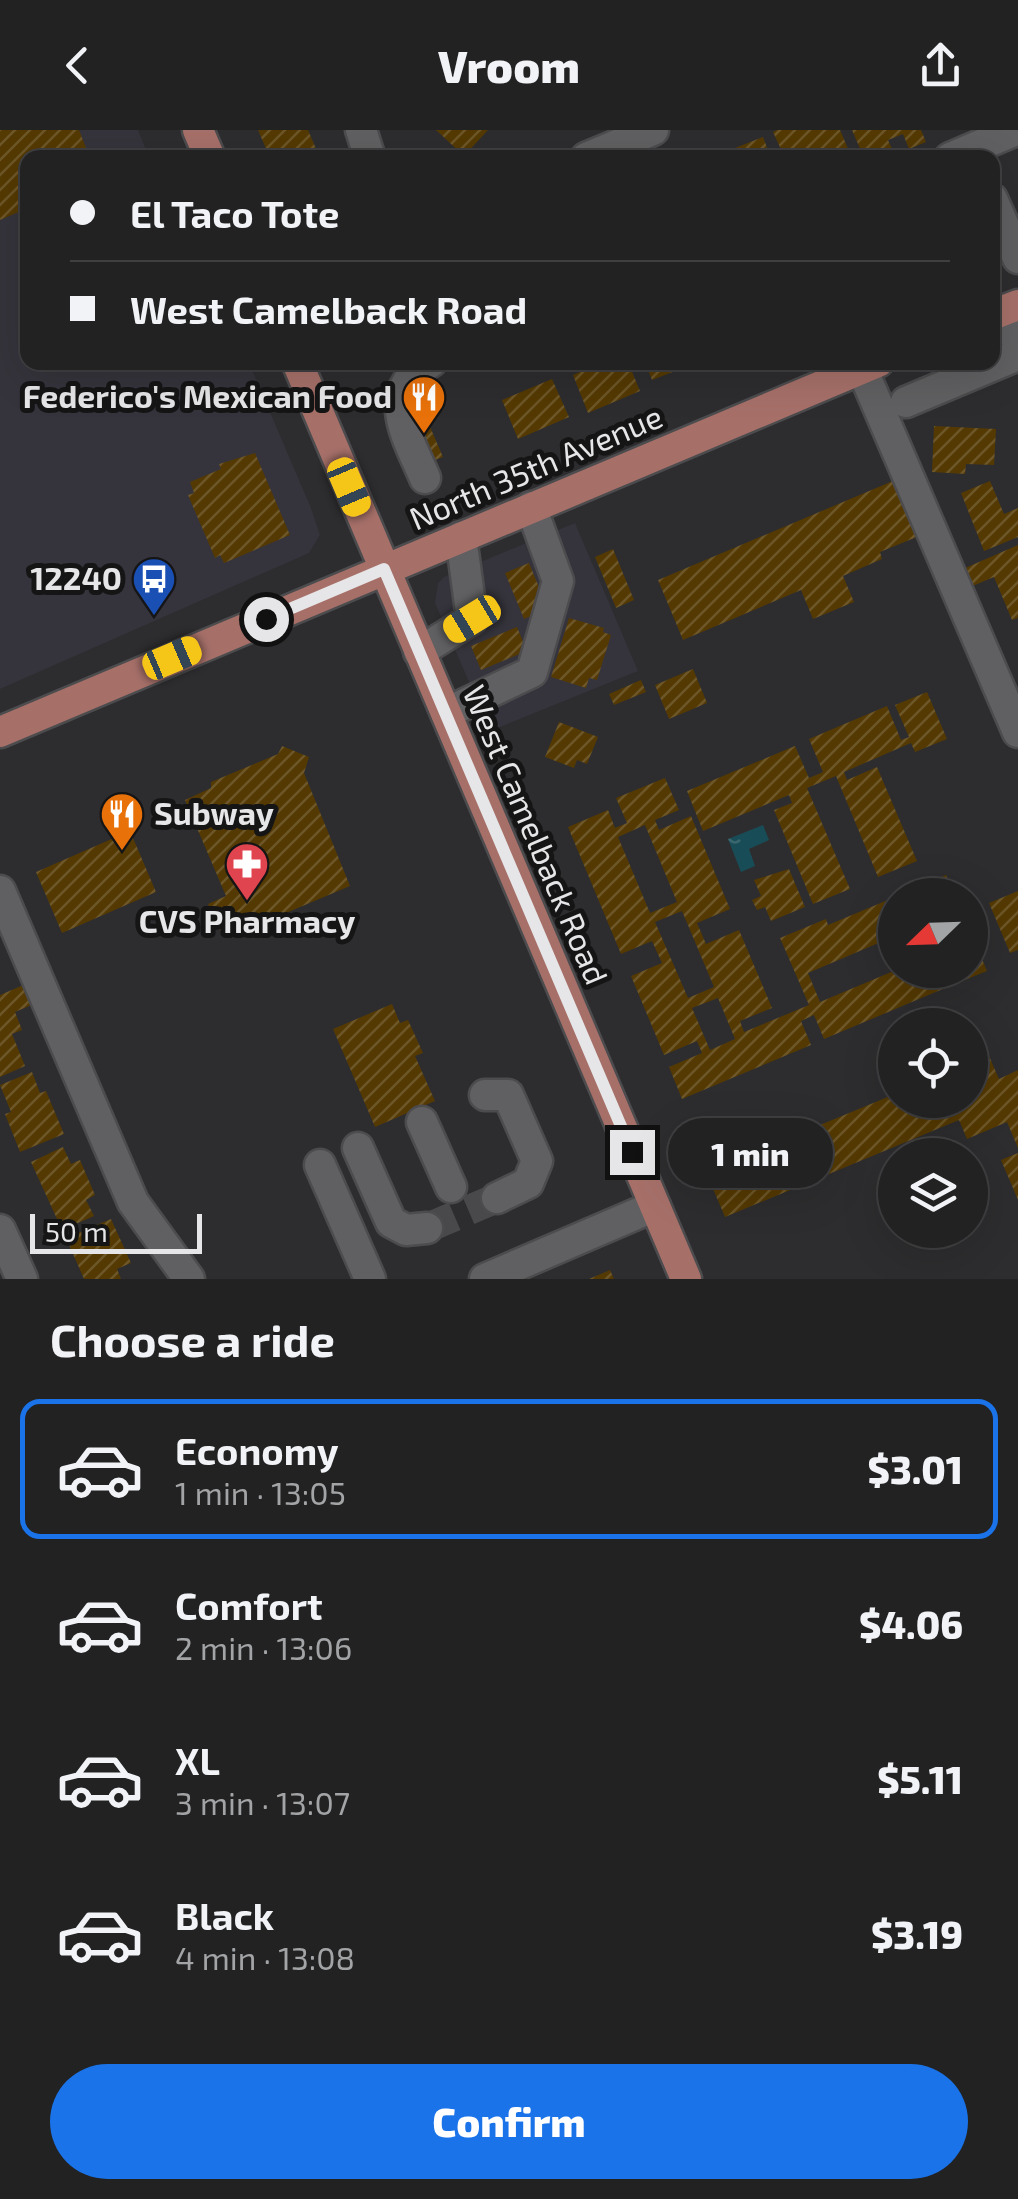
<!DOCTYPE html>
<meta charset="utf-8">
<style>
:root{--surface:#222223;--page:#2e2f30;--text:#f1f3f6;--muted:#a2a4a6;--line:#3f3f41;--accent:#1a73e8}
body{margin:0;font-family:"Exo 2",sans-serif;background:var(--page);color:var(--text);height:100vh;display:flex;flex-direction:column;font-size:38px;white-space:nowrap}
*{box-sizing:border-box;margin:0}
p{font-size:32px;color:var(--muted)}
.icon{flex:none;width:55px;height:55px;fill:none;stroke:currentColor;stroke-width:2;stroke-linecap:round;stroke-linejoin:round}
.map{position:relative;height:1149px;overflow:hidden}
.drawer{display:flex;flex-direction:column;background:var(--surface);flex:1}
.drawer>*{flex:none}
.top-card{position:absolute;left:20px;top:20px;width:980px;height:220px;border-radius:20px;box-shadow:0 10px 40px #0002,0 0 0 2px var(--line);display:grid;align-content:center;height:220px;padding:0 50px;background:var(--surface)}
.needle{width:65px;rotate:247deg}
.controls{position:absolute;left:878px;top:748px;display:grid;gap:20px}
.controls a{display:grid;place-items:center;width:110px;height:110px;border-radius:50%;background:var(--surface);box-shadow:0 10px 40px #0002,0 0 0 2px var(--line);font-size:50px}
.scale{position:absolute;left:30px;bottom:25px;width:172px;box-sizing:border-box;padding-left:10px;border:5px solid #e6e5e7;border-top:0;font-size:28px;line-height:35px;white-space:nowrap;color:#e6e5e7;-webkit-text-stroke:8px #161516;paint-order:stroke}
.end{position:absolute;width:45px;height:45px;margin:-22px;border:12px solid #e6e5e7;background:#111;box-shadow:0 0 0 5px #111}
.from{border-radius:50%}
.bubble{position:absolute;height:70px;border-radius:35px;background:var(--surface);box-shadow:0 10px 40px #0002,0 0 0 2px var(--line);font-size:32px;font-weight:800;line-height:70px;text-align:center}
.car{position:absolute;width:30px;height:60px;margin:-30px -15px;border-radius:12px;box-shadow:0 0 8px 2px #0007;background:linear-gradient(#f5c518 24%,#345 0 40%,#f5c518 0 76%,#345 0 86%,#f5c518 0)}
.top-card b{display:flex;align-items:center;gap:35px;height:95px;font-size:38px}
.top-card b+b{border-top:2px solid var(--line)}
.top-card i{width:25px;height:25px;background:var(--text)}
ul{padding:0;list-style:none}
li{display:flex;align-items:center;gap:30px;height:140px;margin:0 20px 15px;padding:0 30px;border:5px solid transparent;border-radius:20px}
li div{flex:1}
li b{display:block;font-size:38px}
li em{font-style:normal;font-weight:800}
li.selected{border-color:var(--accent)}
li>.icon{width:90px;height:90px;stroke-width:1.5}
h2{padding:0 50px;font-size:45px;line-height:120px}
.primary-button{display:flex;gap:20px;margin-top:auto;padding:20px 50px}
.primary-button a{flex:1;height:115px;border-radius:60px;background:var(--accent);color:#fff;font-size:40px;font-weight:800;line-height:115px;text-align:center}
header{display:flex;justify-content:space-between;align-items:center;height:130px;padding:0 50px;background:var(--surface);font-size:45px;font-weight:800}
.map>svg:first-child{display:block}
</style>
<header><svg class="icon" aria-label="back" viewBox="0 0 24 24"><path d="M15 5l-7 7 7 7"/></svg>Vroom<svg class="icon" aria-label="share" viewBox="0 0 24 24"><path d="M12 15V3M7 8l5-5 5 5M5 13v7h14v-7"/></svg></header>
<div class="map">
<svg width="1018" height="1149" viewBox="0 0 1018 1149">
<defs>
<pattern id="water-ripples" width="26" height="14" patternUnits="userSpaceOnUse" patternTransform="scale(2.5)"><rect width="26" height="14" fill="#184c56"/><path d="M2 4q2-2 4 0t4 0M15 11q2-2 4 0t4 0" fill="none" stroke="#3a666e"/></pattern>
<pattern id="building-hatch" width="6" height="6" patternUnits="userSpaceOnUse" patternTransform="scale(2.5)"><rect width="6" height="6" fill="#543902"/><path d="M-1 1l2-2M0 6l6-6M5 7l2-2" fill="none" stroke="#6d5627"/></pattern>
</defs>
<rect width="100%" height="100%" fill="#2d2d2f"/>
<path fill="#35333b" d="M0,0H138L149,27L28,28V232L249,233L311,378L320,405L309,423L0,559Z
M575,393L638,541L490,601L435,473L438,453L444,447Z"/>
<path fill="url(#water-ripples)" d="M763,695L769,710L749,719L755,736L741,742L728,709Z"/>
<path fill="url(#building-hatch)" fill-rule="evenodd" d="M0,0H79L90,28H28V78L0,90Z
M258,0H308L320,28H270Z
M436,0H488L464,26Z
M777,0H840L852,28H785L773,2Z
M852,0H921L926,12L909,19L903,4L888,10L892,19L864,28Z
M763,7L771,28H713L712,27Z
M603,232H628L640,261L588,283L573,245Z
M645,232H696V233L652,250Z
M552,249L569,287L518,309L502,270Z
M421,276L443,327L427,333L405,283Z
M934,296L996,299L994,335L966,334L965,344L932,342Z
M255,323L290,405L224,433L220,425L215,428L188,365L194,363L190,352L221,339L219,334Z
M900,348L924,404L880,422L882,429L843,446L854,472L813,489L801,460L683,510L658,450Z
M990,351L1004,384L1018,378V407L984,421L961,363Z
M1018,415V488L1012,490L994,447L970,457L963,439Z
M613,419L634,470L616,478L595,427Z
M529,433L548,479L524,489L505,443Z
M569,488L604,498L603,502L611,505L597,550L589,548L586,558L551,547Z
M517,497L527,521L481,540L471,516Z
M693,539L707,573L669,589L655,555Z
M641,550L646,562L614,575L609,564Z
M927,562L947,609L915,622L911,613L844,642L847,650L877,637L917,731L878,747L836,646L807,658L850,759L813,774L774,680L792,673L789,665L703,701L687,661L795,616L809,648L823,642L809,609L887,576L901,610L909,607L895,575Z
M559,592L598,607L587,634L577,630L574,638L545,627Z
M282,616L309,627L304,643L350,756L241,802L238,795L221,802L208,774L226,766L185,670L211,658V652L278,624Z
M665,648L679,680L655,690L659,700L691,686L730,779L697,793L706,814L739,800L772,878L740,891L744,902L809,875L780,808L826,789L828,795L895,767V806L808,843L820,872L896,840H943L950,856L824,909L814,885L801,891L811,915L682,969L669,937L702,923L697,911L664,925L631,846L662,833L652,811L621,824L568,697L608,680L615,698L627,693L616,668ZM645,695L677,772L650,783L618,707ZM682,781L714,857L688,868L655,792ZM718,868L735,909L710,920L692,878Z
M130,701L156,762L62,803L36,742Z
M789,739L805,777L771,791L765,777L757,780L752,770L761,766L754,750Z
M946,745L955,765H899Z
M1018,761V820L1010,823L989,773Z
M970,801L987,841L957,853L951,840H970Z
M26,854L34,874L15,882L22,900L12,904L25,936L0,947V865Z
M392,874L400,893L408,890L423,923L415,926L435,971L375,997L333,899Z
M989,926L999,949L1018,940V1018L1007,992L967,1009L959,990L725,1087L711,1054L733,1045L728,1033L895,964V970H970V933Z
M32,942L40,963L46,961L64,1004L20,1022L5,984L11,982L0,955Z
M63,1017L71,1034L80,1030L95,1065L86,1070L94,1086L62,1100L31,1032Z
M1018,1023V1070L1001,1030Z
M111,1089L131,1133L117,1139L121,1149H84L66,1108Z
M610,1140L614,1149H589Z"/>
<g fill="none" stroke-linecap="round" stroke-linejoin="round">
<path stroke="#49494b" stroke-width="30" stroke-dasharray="30 15" stroke-linecap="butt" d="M427,1098L497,1068"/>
<g stroke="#4c4b4d" stroke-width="35">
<path id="minor" d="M361,0L370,28
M586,28L653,0
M950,28L1016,0
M992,69L1018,128
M1005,180L1018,213
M862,239L1018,602
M906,272L1018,225
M425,348C407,306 378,261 431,232
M419,522L472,489L461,407
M446,583L532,542L558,451L531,377
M0,761L133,1072L189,1149
M485,965H508L537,1031L528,1053L497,1068
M422,992L451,1057
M358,1018L391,1092L406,1100L427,1098
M320,1035L370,1149
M0,1100L22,1149
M485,1149L655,1076"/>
</g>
<g stroke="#4c4b4d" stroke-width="35">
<path id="major" d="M198,0L210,28
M992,185L1018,175
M297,232L686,1149
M0,602L878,232"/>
</g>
<use href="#minor" stroke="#606062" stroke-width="30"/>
<use href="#major" stroke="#a67069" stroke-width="30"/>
</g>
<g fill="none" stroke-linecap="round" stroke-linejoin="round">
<path stroke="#e6e5e7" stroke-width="12" d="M266,489L384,439L632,1022"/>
</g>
<defs>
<g id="restaurant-pin" transform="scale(2.25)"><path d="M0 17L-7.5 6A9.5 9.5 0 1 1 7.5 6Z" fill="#e8710a" stroke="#161516"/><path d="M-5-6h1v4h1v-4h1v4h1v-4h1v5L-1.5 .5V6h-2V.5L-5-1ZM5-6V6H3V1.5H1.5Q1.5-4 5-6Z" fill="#fff"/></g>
<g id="bus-pin" transform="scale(2.25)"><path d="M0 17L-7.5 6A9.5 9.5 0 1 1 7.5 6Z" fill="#1a4fb4" stroke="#161516"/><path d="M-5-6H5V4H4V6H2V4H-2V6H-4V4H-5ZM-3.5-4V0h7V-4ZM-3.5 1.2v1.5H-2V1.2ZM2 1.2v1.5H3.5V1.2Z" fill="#fff"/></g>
<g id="pharmacy-pin" transform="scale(2.25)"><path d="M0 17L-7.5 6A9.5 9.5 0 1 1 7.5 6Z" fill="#e0444e" stroke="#161516"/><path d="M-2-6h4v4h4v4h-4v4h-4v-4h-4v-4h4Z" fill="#fff"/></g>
</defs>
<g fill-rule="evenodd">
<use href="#restaurant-pin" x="424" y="267"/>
<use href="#bus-pin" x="154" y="449"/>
<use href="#restaurant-pin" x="122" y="684"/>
<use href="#pharmacy-pin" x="247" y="734"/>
</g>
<g text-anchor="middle" stroke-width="10" stroke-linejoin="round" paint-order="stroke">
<g font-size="32" font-weight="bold" fill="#e6e5e7" stroke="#161516" text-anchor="end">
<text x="392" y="278">Federico's Mexican Food</text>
<text x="122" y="460">12240</text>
<text x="154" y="695" text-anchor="start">Subway</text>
<text x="247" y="803" text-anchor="middle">CVS Pharmacy</text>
</g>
<g font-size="32" fill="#e6e5e7" stroke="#161516">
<text transform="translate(536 338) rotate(-23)" y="11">North 35th Avenue</text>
<text transform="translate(535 705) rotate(67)" y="11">West Camelback Road</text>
</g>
</g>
</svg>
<div class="controls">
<a><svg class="needle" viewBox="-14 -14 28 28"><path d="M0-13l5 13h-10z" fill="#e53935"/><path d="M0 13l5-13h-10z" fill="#a2a4a6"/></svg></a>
<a><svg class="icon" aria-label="locate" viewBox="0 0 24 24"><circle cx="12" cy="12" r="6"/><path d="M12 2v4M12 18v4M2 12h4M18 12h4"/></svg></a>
<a><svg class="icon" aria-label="layers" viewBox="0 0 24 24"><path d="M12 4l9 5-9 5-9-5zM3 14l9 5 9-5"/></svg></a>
</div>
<div class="scale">50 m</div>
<i class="end from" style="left:266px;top:489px"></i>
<i class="end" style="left:632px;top:1022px"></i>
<div class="bubble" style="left:668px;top:988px;width:165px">1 min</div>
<i class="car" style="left:349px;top:357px;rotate:157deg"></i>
<i class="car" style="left:472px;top:489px;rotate:239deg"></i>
<i class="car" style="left:172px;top:528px;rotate:67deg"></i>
<div class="top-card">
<b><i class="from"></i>El Taco Tote</b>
<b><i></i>West Camelback Road</b>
</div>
</div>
<section class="drawer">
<h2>Choose a ride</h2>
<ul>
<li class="selected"><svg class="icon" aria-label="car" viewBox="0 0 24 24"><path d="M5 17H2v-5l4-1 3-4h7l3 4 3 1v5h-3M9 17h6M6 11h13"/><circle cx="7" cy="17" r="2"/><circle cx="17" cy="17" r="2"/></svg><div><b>Economy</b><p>1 min · 13:05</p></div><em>$3.01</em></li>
<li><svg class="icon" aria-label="car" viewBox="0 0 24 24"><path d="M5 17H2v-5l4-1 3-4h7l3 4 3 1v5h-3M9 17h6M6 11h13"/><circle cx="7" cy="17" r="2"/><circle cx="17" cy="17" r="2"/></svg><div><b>Comfort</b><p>2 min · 13:06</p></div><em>$4.06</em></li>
<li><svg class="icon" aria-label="car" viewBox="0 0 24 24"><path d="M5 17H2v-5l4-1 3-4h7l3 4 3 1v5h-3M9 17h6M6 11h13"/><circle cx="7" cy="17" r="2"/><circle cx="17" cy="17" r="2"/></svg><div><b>XL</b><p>3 min · 13:07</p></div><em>$5.11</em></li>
<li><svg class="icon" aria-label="car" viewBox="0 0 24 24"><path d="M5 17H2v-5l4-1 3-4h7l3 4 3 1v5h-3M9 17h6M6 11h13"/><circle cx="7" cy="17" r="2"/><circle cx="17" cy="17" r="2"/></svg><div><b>Black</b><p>4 min · 13:08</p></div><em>$3.19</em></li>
</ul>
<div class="primary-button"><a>Confirm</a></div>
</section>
